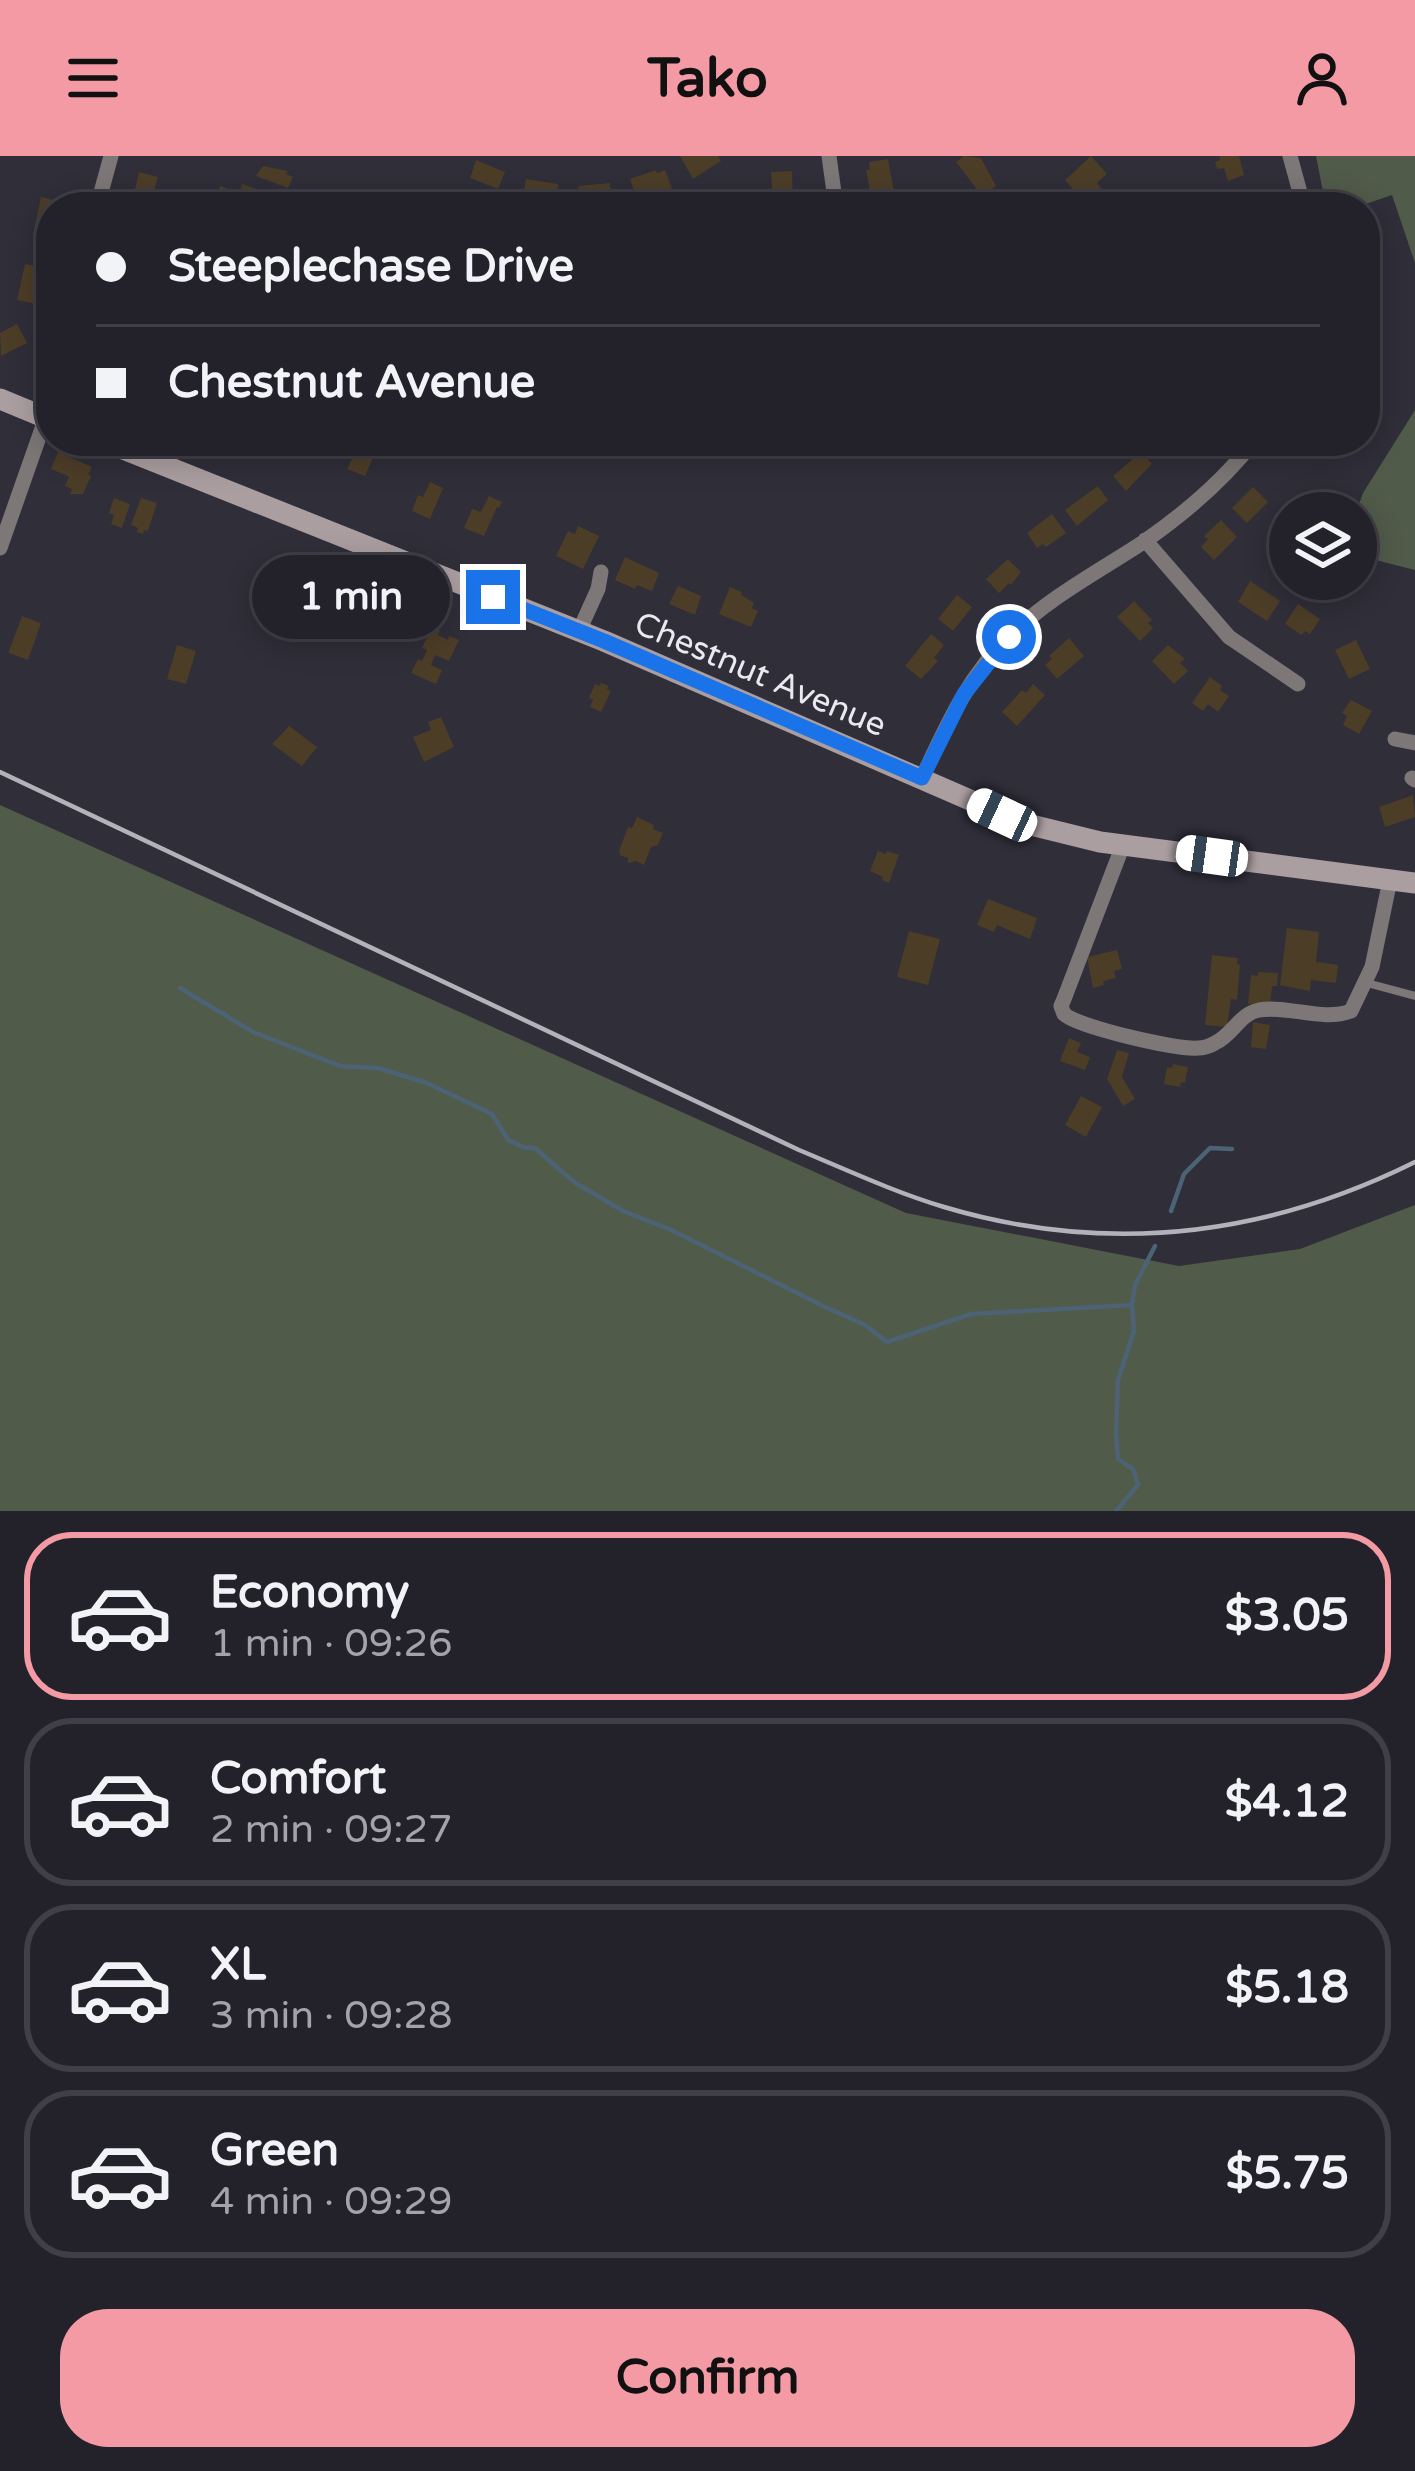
<!DOCTYPE html>
<meta charset="utf-8">
<style>
:root{--surface:#23222b;--page:#2b2a33;--text:#f1f3f6;--muted:#a3a4a9;--line:#403f47;--accent:#f49aa4}
body{margin:0;font-family:"Varela Round",sans-serif;background:var(--page);color:var(--text);height:100vh;display:flex;flex-direction:column;font-size:45px;white-space:nowrap}
*{box-sizing:border-box;margin:0}
p{font-size:39px;color:var(--muted)}
.icon{flex:none;width:66px;height:66px;fill:none;stroke:currentColor;stroke-width:2;stroke-linecap:round;stroke-linejoin:round}
.map{position:relative;height:1355px;overflow:hidden}
.drawer{display:flex;flex-direction:column;background:var(--surface);flex:1}
.drawer>*{flex:none}
.guide{position:absolute;left:36px;top:36px;width:1344px;height:264px;border-radius:48px;box-shadow:0 6px 30px #0003,0 0 0 3px var(--line);display:grid;align-content:center;height:264px;padding:0 60px;background:var(--surface)}
.fabs{position:absolute;left:1269px;top:336px;display:grid;gap:24px}
.fabs a{display:grid;place-items:center;width:108px;height:108px;border-radius:50%;background:var(--surface);box-shadow:0 6px 30px #0003,0 0 0 3px var(--line);font-size:60px}
.end{position:absolute;width:54px;height:54px;margin:-27px;border:15px solid #1a73e8;background:#fff;box-shadow:0 0 0 6px #fff}
.from{border-radius:50%}
.bubble{position:absolute;height:84px;border-radius:42px;background:var(--surface);box-shadow:0 6px 30px #0003,0 0 0 3px var(--line);font-size:39px;font-weight:700;line-height:84px;text-align:center}
.car{position:absolute;width:36px;height:72px;margin:-36px -18px;border-radius:15px;box-shadow:0 0 9px 3px #0007;background:linear-gradient(#fff 24%,#345 0 40%,#fff 0 76%,#345 0 86%,#fff 0)}
.guide b{display:flex;align-items:center;gap:42px;height:114px;font-size:45px}
.guide b+b{border-top:3px solid var(--line)}
.guide i{width:30px;height:30px;background:var(--text)}
ul{padding:21px 0 0;list-style:none}
li{display:flex;align-items:center;gap:36px;height:168px;margin:0 24px 18px;padding:0 36px;border:6px solid var(--line);border-radius:48px}
li div{flex:1}
li b{display:block;font-size:45px}
li em{font-style:normal;font-weight:700}
li.on{border-color:var(--accent)}
li>.icon{width:108px;height:108px;stroke-width:1.5}
.cta{display:flex;gap:24px;margin-top:auto;padding:24px 60px}
.cta a{flex:1;height:138px;border-radius:48px;background:var(--accent);color:#111;font-size:48px;font-weight:700;line-height:138px;text-align:center}
header{display:flex;justify-content:space-between;align-items:center;height:156px;padding:0 60px;background:var(--accent);color:#111;font-size:54px;font-weight:700}
.map>svg:first-child{display:block}
</style>
<header><svg class="icon" aria-label="menu" viewBox="0 0 24 24"><path d="M4 6h16M4 12h16M4 18h16"/></svg>Tako<svg class="icon" aria-label="person" viewBox="0 0 24 24"><circle cx="12" cy="8" r="4"/><path d="M4 21q1-7 8-7t8 7"/></svg></header>
<div class="map">
<svg width="1415" height="1355" viewBox="0 0 1415 1355">
<rect width="100%" height="100%" fill="#2f2e39"/>
<path fill="#515b4a" d="M1316,0H1415V107L1392,39L1357,51H1326Z
M1415,254V414L1356,399V357L1363,337Z
M0,649L906,1057L1179,1110L1300,1093L1415,1049V1355H0Z"/>
<g fill="none" stroke-linecap="round" stroke-linejoin="round">
<path stroke="#4c6376" stroke-width="4.5" d="M180,832L253,876L340,910L378,912L427,927L492,958L508,984L526,992H535L574,1026L623,1055L669,1073L823,1150L865,1169L887,1186L971,1158L1132,1149
M1171,1055L1184,1018L1210,992L1232,993
M1116,1355L1138,1329L1133,1313L1118,1303L1116,1278L1118,1224L1134,1175L1132,1149L1135,1129L1155,1090"/>
</g>
<path fill="#4c3d27" d="M680,0H718L721,5L693,23Z
M964,0L981,2L996,30L982,40L956,6Z
M1091,0L1107,18L1097,27L1104,36L1096,43L1089,34L1080,41L1065,24Z
M1219,0H1239L1244,19L1228,25L1224,12L1217,13L1215,6L1220,4Z
M888,3L894,36L871,40L866,14L870,13L869,6Z
M476,4L505,16L498,33L470,22Z
M263,10L288,15L286,18L293,21L288,32L256,20Z
M656,14L657,17L665,14L672,32L638,46L630,23Z
M792,15L793,45H791V51H777L776,46H773L771,16Z
M139,16L158,21L149,51H131Z
M526,23L558,28L556,51L522,47Z
M610,27L612,51H580L578,30Z
M242,28L271,38L267,51H238L215,44L220,30L240,37Z
M1024,33L1029,34L1032,40L1052,38L1053,51H1007L1006,37Z
M41,41L61,46L60,51H51V83L33,79Z
M25,108L45,112L36,148L17,144Z
M17,168L27,187L1,200L0,177Z
M366,288L377,292L365,320L347,313L352,303L344,300L348,290L361,297Z
M58,296L92,311L88,319L91,320L83,338H70L72,333L65,330L69,321L51,313Z
M1141,296L1152,308L1126,335L1113,320Z
M430,326L443,332L430,363L412,355L418,339L423,341Z
M1098,330L1108,344L1077,370L1065,354Z
M1253,331L1268,346L1247,367L1232,352Z
M489,340L502,346L499,352L497,351L484,380L464,372L472,353L481,356Z
M114,342L130,348L122,372L111,368L114,359L109,357Z
M141,342L157,347L148,375L144,374L143,378L137,376L138,372L131,369Z
M1052,358L1066,377L1046,391L1043,388L1037,392L1027,377Z
M1221,364L1237,381L1214,404L1201,391L1208,383L1204,380Z
M578,370L599,380L583,413L556,400L568,375L575,378Z
M625,401L659,417L652,435L637,429L635,433L615,424Z
M1008,403L1021,416L1011,429L1009,427L999,437L986,423Z
M1250,425L1280,445L1267,465L1238,446Z
M678,430L701,440L695,459L669,448Z
M730,431L742,436L741,439L754,447L752,452L758,455L751,471L719,458Z
M345,438L356,446L350,461L341,457L339,461L331,458L338,439L344,441Z
M957,439L972,451L953,475L938,463Z
M1134,445L1152,464L1148,467L1153,472L1140,485L1117,461Z
M1298,448L1320,463L1310,478L1305,475L1302,479L1285,468Z
M22,460L41,467L28,504L9,497V495Z
M432,471L440,475L438,479L448,484L449,480L459,484L449,505L435,499L431,509L442,514L436,528L411,517L418,503L422,505L427,494L422,492Z
M931,478L944,489L934,502L938,505L921,523L905,510Z
M1069,482L1084,500L1057,523L1045,509L1052,503L1049,500Z
M1356,484L1370,513L1349,523L1335,494Z
M177,489L196,495L186,528L167,523Z
M1168,489L1185,503L1180,507L1188,515L1174,528L1152,505Z
M1210,521L1222,530L1220,534L1229,540L1218,556L1208,548L1203,555L1192,547Z
M601,527L609,530L607,533L611,535L601,556L590,551L593,544L589,542L595,528L600,530Z
M1033,528L1045,539L1017,570L1002,556L1022,534L1026,537Z
M1351,544L1372,555L1359,578L1343,569L1347,560L1342,557Z
M441,561L454,591L424,606L413,581L431,574L428,566Z
M289,570L317,591L302,610L272,588Z
M1413,639L1415,661L1385,671L1379,651Z
M637,661L654,669L653,673L663,677L658,689L651,691L644,709L636,705L628,707V702L620,699L619,695L628,671L632,672Z
M878,695L886,698L887,695L899,699L889,727L882,724L883,721L870,715Z
M988,743L1037,762L1030,783L997,769L994,776L977,769Z
M1287,772L1319,776L1316,806L1338,809L1336,827L1311,824L1310,835L1280,829Z
M909,775L940,783L928,829L897,821Z
M1117,794L1122,813L1114,815L1116,822L1103,825L1104,829L1093,832L1087,801Z
M1212,799L1238,802L1237,808L1240,809L1237,844L1231,843L1227,871L1205,869Z
M1258,816L1278,817L1277,830H1272L1270,850L1248,848L1251,819L1258,820Z
M1253,866L1270,869L1266,893L1251,891Z
M1069,882L1081,887L1077,896L1090,901L1085,914L1060,905Z
M1117,894L1129,897L1122,921L1135,943L1123,950L1107,923Z
M1173,908L1188,911L1185,927L1181,926L1180,931L1164,928L1167,911L1172,912Z
M1081,940L1102,951L1086,981L1065,969Z"/>
<g fill="none" stroke-linecap="round" stroke-linejoin="round">
<path stroke="#7e7778" stroke-width="8" d="M1367,827L1415,840"/>
<path stroke="#7e7778" stroke-width="15" d="M829,0L836,51
M1290,0L1304,51
M97,51L111,0
M1145,384L1229,481L1298,528
M0,392L51,247
M579,475L598,433L601,416
M1395,583L1415,587
M922,622C946,571 968,520 1009,481C1049,441 1098,416 1145,385C1185,357 1224,324 1254,285
M1412,622L1415,624
M1123,689L1064,843L1061,850L1064,858C1078,871 1177,894 1198,892C1204,892 1210,890 1215,887C1233,879 1239,858 1259,854C1290,849 1322,866 1351,855L1372,811L1390,724"/>
<path stroke="#aa9ea0" stroke-width="21" d="M0,243L51,264
M103,285L604,485L1023,667L1100,686L1415,727"/>
<path stroke="#b3b2bb" stroke-width="4.5" d="M0,616L799,994C847,1014 894,1036 944,1051C1106,1099 1264,1081 1415,1006"/>
</g>
<g fill="none" stroke-linecap="round" stroke-linejoin="round">
<path stroke="#1a73e8" stroke-width="15" d="M493,441L604,485L922,622L964,538L1009,481"/>
</g>
<g text-anchor="middle" stroke-width="10" stroke-linejoin="round" paint-order="stroke">
<g font-size="33" fill="#eae9f1" stroke="#2f2e39">
<text transform="translate(761 517) rotate(23)" y="12">Chestnut Avenue</text>
</g>
</g>
</svg>
<div class="fabs">
<a><svg class="icon" aria-label="layers" viewBox="0 0 24 24"><path d="M12 4l9 5-9 5-9-5zM3 14l9 5 9-5"/></svg></a>
</div>
<i class="end from" style="left:1009px;top:481px"></i>
<i class="end" style="left:493px;top:441px"></i>
<div class="bubble" style="left:252px;top:399px;width:198px">1 min</div>
<i class="car" style="left:1002px;top:659px;rotate:295deg"></i>
<i class="car" style="left:1212px;top:700px;rotate:278deg"></i>
<div class="guide">
<b><i class="from"></i>Steeplechase Drive</b>
<b><i></i>Chestnut Avenue</b>
</div>
</div>
<section class="drawer">
<ul>
<li class="on"><svg class="icon" aria-label="car" viewBox="0 0 24 24"><path d="M5 17H2v-5l4-1 3-4h7l3 4 3 1v5h-3M9 17h6M6 11h13"/><circle cx="7" cy="17" r="2"/><circle cx="17" cy="17" r="2"/></svg><div><b>Economy</b><p>1 min · 09:26</p></div><em>$3.05</em></li>
<li><svg class="icon" aria-label="car" viewBox="0 0 24 24"><path d="M5 17H2v-5l4-1 3-4h7l3 4 3 1v5h-3M9 17h6M6 11h13"/><circle cx="7" cy="17" r="2"/><circle cx="17" cy="17" r="2"/></svg><div><b>Comfort</b><p>2 min · 09:27</p></div><em>$4.12</em></li>
<li><svg class="icon" aria-label="car" viewBox="0 0 24 24"><path d="M5 17H2v-5l4-1 3-4h7l3 4 3 1v5h-3M9 17h6M6 11h13"/><circle cx="7" cy="17" r="2"/><circle cx="17" cy="17" r="2"/></svg><div><b>XL</b><p>3 min · 09:28</p></div><em>$5.18</em></li>
<li><svg class="icon" aria-label="car" viewBox="0 0 24 24"><path d="M5 17H2v-5l4-1 3-4h7l3 4 3 1v5h-3M9 17h6M6 11h13"/><circle cx="7" cy="17" r="2"/><circle cx="17" cy="17" r="2"/></svg><div><b>Green</b><p>4 min · 09:29</p></div><em>$5.75</em></li>
</ul>
<div class="cta"><a>Confirm</a></div>
</section>
